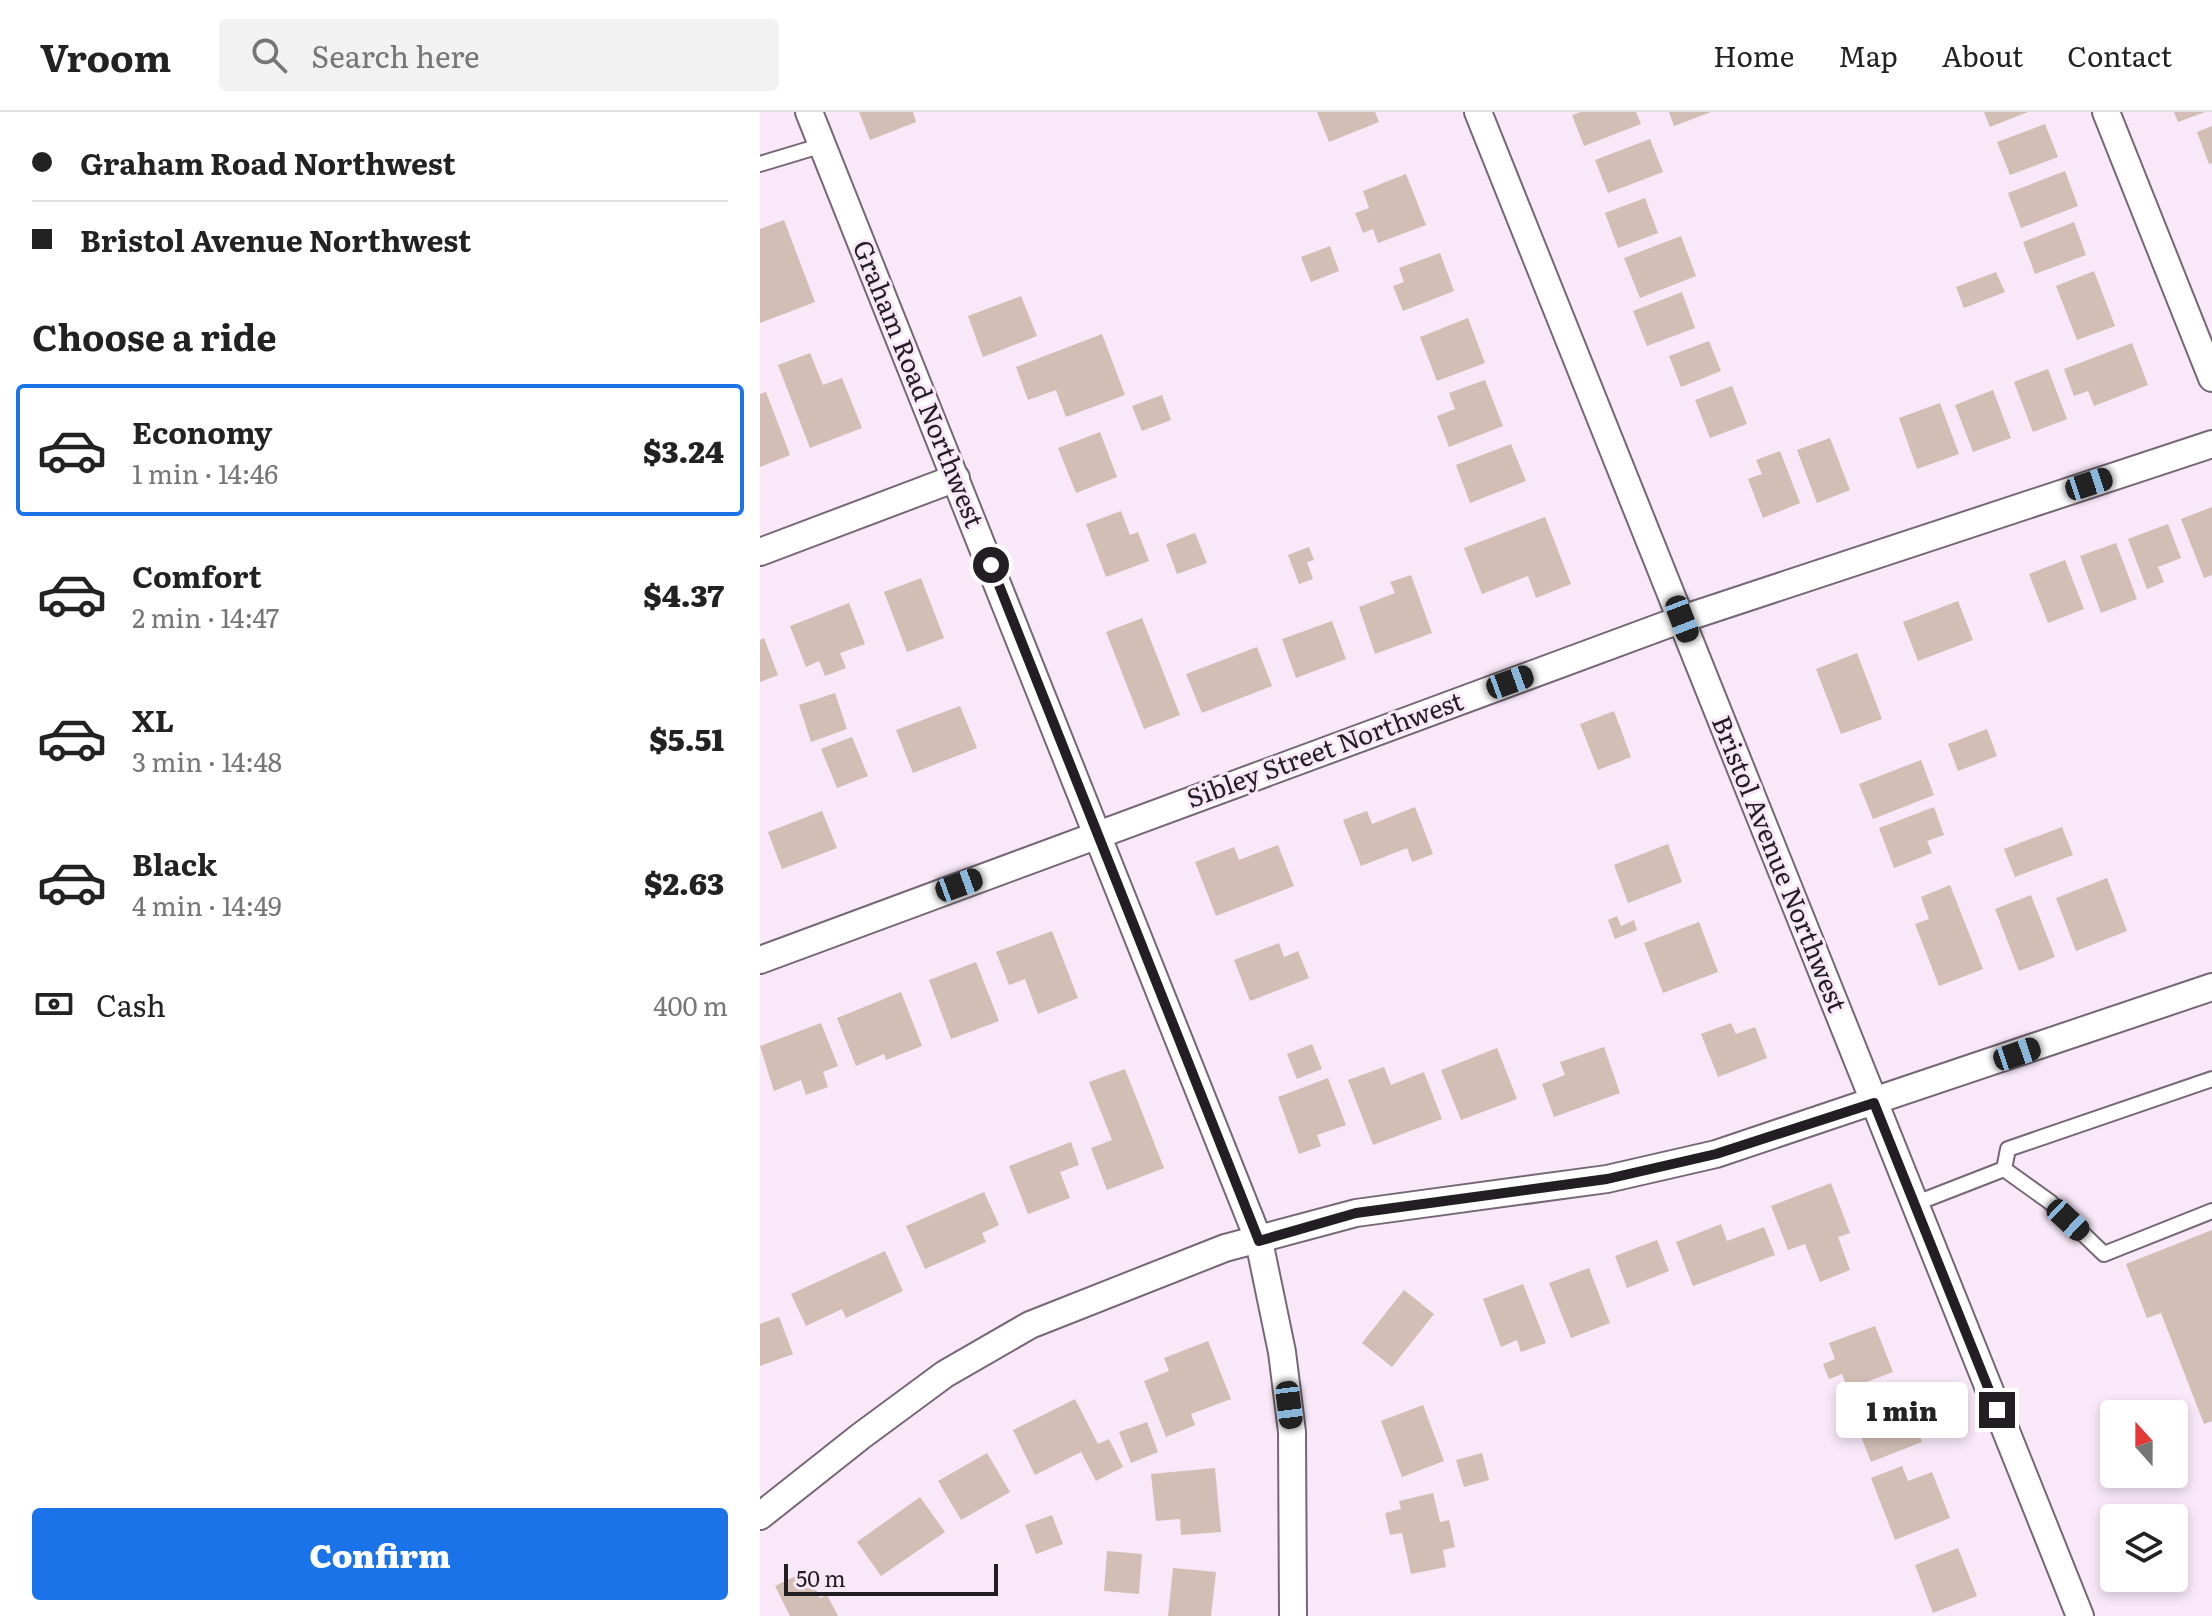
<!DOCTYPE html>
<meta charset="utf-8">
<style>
:root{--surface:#fff;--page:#f2f2f2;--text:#222;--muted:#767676;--line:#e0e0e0;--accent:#1a73e8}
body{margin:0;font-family:Literata,serif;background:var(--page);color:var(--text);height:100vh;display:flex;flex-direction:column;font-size:30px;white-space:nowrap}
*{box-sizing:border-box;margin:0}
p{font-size:26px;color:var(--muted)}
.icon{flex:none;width:44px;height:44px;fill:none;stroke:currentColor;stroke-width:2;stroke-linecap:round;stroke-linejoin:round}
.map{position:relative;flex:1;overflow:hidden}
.drawer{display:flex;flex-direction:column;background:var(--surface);width:760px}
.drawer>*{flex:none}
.guide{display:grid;align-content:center;height:176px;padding:0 32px;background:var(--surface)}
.needle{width:52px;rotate:339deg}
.fabs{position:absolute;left:1340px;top:1288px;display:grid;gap:16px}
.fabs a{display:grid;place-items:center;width:88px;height:88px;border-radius:8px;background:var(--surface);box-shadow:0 4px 12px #0003;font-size:40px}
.scale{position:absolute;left:24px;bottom:20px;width:214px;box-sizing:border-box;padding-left:8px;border:4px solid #231e23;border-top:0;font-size:22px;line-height:28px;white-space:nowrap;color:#231e23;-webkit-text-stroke:6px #f8e8f8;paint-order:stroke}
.end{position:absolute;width:36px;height:36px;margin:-18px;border:10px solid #231e23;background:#fff;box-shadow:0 0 0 4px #fff}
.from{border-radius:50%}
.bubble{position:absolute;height:56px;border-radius:8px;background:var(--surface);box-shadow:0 4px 12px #0003;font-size:26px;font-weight:800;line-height:56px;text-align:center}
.car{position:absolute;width:24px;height:48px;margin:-24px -12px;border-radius:10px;box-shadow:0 0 6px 2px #0007;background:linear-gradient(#222 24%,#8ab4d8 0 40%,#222 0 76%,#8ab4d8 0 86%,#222 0)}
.guide b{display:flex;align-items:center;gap:28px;height:76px;font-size:30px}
.guide b+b{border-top:2px solid var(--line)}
.guide i{width:20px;height:20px;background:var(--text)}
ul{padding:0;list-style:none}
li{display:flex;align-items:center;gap:24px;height:132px;margin:0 16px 12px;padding:0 16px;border:4px solid transparent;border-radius:8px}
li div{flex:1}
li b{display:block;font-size:30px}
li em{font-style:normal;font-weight:800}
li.on{border-color:var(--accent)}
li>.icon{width:72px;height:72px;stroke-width:1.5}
h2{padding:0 32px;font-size:36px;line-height:96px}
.pay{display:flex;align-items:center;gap:20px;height:88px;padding:0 32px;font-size:30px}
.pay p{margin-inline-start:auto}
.cta{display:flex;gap:16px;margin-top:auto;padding:16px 32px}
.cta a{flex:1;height:92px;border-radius:8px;background:var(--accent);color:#fff;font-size:32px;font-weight:800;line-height:92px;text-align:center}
header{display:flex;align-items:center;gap:48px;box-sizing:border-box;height:112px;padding:0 40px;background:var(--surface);border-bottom:2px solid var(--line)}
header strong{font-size:38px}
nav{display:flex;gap:44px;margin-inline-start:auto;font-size:28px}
.search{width:560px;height:72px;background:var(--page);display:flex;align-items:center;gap:20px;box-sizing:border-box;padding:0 28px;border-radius:8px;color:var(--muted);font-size:30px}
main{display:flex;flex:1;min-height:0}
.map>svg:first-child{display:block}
</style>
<header>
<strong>Vroom</strong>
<div class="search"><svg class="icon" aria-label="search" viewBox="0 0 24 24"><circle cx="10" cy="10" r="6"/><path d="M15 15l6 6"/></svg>Search here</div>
<nav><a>Home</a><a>Map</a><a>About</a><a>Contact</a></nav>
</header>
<main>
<section class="drawer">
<div class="guide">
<b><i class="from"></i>Graham Road Northwest</b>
<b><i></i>Bristol Avenue Northwest</b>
</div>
<h2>Choose a ride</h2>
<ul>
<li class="on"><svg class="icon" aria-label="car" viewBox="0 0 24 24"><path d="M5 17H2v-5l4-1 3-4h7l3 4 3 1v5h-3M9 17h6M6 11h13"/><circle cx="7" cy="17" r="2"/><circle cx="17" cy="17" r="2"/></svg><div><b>Economy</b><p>1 min · 14:46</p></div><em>$3.24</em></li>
<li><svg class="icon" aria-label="car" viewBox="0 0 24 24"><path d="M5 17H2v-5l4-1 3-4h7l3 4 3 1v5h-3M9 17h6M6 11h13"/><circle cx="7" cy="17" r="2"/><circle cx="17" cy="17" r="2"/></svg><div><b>Comfort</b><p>2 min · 14:47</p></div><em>$4.37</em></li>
<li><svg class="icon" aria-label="car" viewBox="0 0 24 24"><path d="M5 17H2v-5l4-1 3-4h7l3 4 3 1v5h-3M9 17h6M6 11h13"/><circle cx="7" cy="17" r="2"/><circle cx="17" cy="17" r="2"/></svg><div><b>XL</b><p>3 min · 14:48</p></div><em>$5.51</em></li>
<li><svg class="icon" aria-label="car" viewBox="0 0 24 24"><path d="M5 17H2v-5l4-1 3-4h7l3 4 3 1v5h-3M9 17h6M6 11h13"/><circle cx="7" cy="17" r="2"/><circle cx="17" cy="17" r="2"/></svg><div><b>Black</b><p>4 min · 14:49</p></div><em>$2.63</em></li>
</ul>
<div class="pay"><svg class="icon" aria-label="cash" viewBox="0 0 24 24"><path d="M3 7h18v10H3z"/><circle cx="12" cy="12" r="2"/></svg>Cash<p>400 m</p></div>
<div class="cta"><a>Confirm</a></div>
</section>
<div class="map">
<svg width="1452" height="1504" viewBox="0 0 1452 1504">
<rect width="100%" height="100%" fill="#f8e8f8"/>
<path fill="#d2beb4" d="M99,0H153L156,10L110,28Z
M557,0H615L619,10L569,30Z
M821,0H876L881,12L824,34L812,3Z
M909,0H951L914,14Z
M1224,0H1268L1230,15Z
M1414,0H1445L1418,10Z
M1285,12L1298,45L1250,63L1237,30Z
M1452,14V51L1449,52L1437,20Z
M890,27L903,60L848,81L835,48Z
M1305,59L1318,94L1261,116L1248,81Z
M646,62L666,113L618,131L613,117L603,121L595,101L609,96L603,79Z
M885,86L898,121L858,136L845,101Z
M24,108L55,190L0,211V117Z
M1314,110L1326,143L1275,162L1263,130Z
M921,124L936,164L880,186L864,146Z
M570,134L579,159L551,170L541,145Z
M680,141L694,179L643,199L633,174L644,170L639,156Z
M1334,159L1355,214L1317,228L1296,174Z
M1236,160L1245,180L1204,196L1196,175Z
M922,180L935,216L887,234L873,199Z
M261,184L277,224L223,245L208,204Z
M708,206L725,251L677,269L660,225Z
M342,222L365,283L306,305L296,278L268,288L256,255Z
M949,229L961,259L921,275L909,244Z
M1372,231L1388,273L1334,294L1328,279L1314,284L1304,257Z
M50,241L63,273L82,266L102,316L50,336L18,253Z
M1288,257L1307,307L1273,320L1254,270Z
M725,268L743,314L689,335L677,304L695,297L689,281Z
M972,274L987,312L950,326L935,288Z
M1233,278L1251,326L1213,340L1195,293Z
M6,280L30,343L0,355V282Z
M402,283L411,308L382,319L372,294Z
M1180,291L1199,342L1157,357L1139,306Z
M340,320L357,365L316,381L298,336Z
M1070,326L1090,378L1057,391L1037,338Z
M751,332L766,369L710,391L696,353Z
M1020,339L1040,391L1003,406L988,367L1002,362L996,348Z
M1452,395V463L1444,466L1421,407Z
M361,399L370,423L378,420L389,449L346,465L326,412Z
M785,405L811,472L776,486L768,464L722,482L704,436Z
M1408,412L1421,446L1398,455L1404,470L1387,477L1368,427Z
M435,421L447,451L417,462L406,432Z
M1356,431L1377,487L1341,501L1320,444Z
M549,435L554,448L547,450L553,467L539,472L528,443Z
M1305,448L1324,497L1288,511L1269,462Z
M651,463L672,521L615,542L599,495L635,481L630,470Z
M161,466L184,526L147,540L124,480Z
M1198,489L1213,528L1158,549L1143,510Z
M89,491L105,532L80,541L86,556L65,564L59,549L46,555L30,514Z
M382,506L420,603L384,617L346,520Z
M572,509L586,547L536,566L522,527Z
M4,526L18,563L0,570V528Z
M497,535L512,574L442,601L426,562Z
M1097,541L1122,607L1081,622L1056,557Z
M75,581L87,617L51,630L39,593Z
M200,594L217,636L153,661L136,618Z
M854,599L871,645L838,658L820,612Z
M1227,617L1237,644L1198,659L1188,632Z
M92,625L108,664L77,676L61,637Z
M1161,648L1174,683L1113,707L1099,672Z
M655,695L673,742L652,750L647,736L601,754L583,708L607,699L612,712Z
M1174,695L1184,723L1167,729L1172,741L1134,756L1119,716Z
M62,699L77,736L22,757L8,720Z
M1302,715L1313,743L1255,765L1244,737Z
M908,732L922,770L868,791L854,753Z
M518,733L534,774L456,804L435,750L474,735L479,748Z
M1347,766L1367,819L1316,839L1296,786Z
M1190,773L1223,857L1179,874L1155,812L1169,807L1161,785Z
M1271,783L1295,845L1259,859L1235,797Z
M857,804L861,814L874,808L877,818L855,827L848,808Z
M939,810L958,860L903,881L884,831Z
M292,819L318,886L278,902L265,867L249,873L236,840Z
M519,831L524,845L538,839L549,866L490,889L474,848Z
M216,850L239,909L191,927L169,868Z
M141,880L162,934L126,948L124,942L96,954L77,906Z
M61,911L78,954L63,960L68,975L46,983L41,968L14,979L0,934Z
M971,911L976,922L995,915L1007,946L958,965L941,922Z
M552,932L562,957L537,967L527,942Z
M844,935L860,981L794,1005L782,972L805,963L800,950Z
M737,936L757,987L701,1008L681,958Z
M624,955L631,973L664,960L682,1007L613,1033L588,968Z
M365,957L404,1056L347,1078L331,1036L352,1028L329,970Z
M568,966L586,1013L557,1023L561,1034L539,1042L518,985Z
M311,1030L319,1053L300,1060L310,1086L268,1102L249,1054Z
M1071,1071L1090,1121L1078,1125L1090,1158L1060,1170L1045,1132L1028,1138L1011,1094Z
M224,1080L239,1113L222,1121L226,1130L165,1157L146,1114Z
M961,1112L967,1129L1004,1115L1015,1143L933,1174L916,1130Z
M1452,1118V1309L1444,1312L1401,1201L1387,1206L1366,1152Z
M897,1128L909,1159L867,1176L855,1144Z
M125,1139L143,1179L86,1206L82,1197L46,1214L31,1182Z
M829,1156L850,1211L811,1226L789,1171Z
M763,1172L786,1231L761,1240L757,1228L741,1235L723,1187Z
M644,1178L674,1202L632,1255L602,1231Z
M19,1205L33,1242L0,1254V1212Z
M1115,1214L1133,1260L1088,1277L1082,1262L1069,1267L1063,1252L1075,1247L1069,1231Z
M448,1229L471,1287L431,1302L435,1313L406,1325L384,1269L409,1259L404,1246Z
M1145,1285L1162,1330L1111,1350L1093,1304Z
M315,1287L338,1332L349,1327L363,1355L336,1369L321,1340L275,1363L253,1318Z
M663,1293L684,1349L642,1365L621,1309Z
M387,1310L398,1340L371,1351L359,1320Z
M227,1341L250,1380L201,1408L178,1369Z
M722,1341L729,1368L704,1375L696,1348Z
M1142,1354L1148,1369L1172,1360L1190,1406L1135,1428L1111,1366Z
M455,1356L461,1420L421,1423L420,1407L396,1409L391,1362Z
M673,1381L680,1410L689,1408L695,1435L683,1438L686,1455L651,1462L642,1421L630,1423L625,1401L641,1397L639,1389Z
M160,1385L185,1420L121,1464L97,1430Z
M292,1403L303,1432L276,1442L265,1413Z
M1198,1436L1217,1484L1173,1501L1155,1453Z
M347,1439L382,1442L379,1482L344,1479Z
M413,1456L456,1460L451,1504H408Z
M46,1459L60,1486L67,1483L78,1504H30L15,1474Z"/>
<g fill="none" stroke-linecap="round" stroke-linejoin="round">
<g stroke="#756775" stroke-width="18">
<path id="lane" d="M0,52L63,33
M1244,1057L1248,1037L1452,967
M1154,1092L1244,1057L1290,1090L1344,1142L1452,1099"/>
</g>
<g stroke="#756775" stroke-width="30">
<path id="street" d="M49,0L499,1129L522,1240L532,1320L533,1504
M718,0L1320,1504
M1346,0L1452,266
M0,440L196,366
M0,848L922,507L1452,332
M0,1404L101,1324L185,1262L270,1213L465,1136L596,1101L847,1067L956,1042L1452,875"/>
</g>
<use href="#lane" stroke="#fff" stroke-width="14"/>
<use href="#street" stroke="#fff" stroke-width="26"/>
</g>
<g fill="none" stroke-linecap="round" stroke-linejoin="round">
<path stroke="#231e23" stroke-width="10" d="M231,453L499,1129L596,1101L847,1067L956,1042L1114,991L1237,1298"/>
</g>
<g text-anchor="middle" stroke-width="6" stroke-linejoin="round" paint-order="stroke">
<g font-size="26" fill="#231e23" stroke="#f8e8f8">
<text transform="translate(158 272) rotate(68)" y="9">Graham Road Northwest</text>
<text transform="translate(565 638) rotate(-20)" y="9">Sibley Street Northwest</text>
<text transform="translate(1019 752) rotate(68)" y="9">Bristol Avenue Northwest</text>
</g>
</g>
</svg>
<div class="fabs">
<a><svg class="needle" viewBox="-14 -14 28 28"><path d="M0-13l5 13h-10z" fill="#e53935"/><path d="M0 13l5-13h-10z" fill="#767676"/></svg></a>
<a><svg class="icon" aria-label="layers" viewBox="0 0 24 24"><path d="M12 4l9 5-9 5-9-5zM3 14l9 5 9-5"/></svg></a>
</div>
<div class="scale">50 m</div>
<i class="end from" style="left:231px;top:453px"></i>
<i class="end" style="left:1237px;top:1298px"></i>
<div class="bubble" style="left:1076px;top:1270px;width:132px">1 min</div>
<i class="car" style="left:1329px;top:372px;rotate:72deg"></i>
<i class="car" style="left:922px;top:507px;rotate:159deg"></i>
<i class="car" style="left:750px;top:570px;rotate:70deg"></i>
<i class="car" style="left:199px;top:773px;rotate:70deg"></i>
<i class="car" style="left:1257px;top:942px;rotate:71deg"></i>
<i class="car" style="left:1308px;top:1108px;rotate:133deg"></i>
<i class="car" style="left:529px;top:1293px;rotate:173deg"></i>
</div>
</main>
